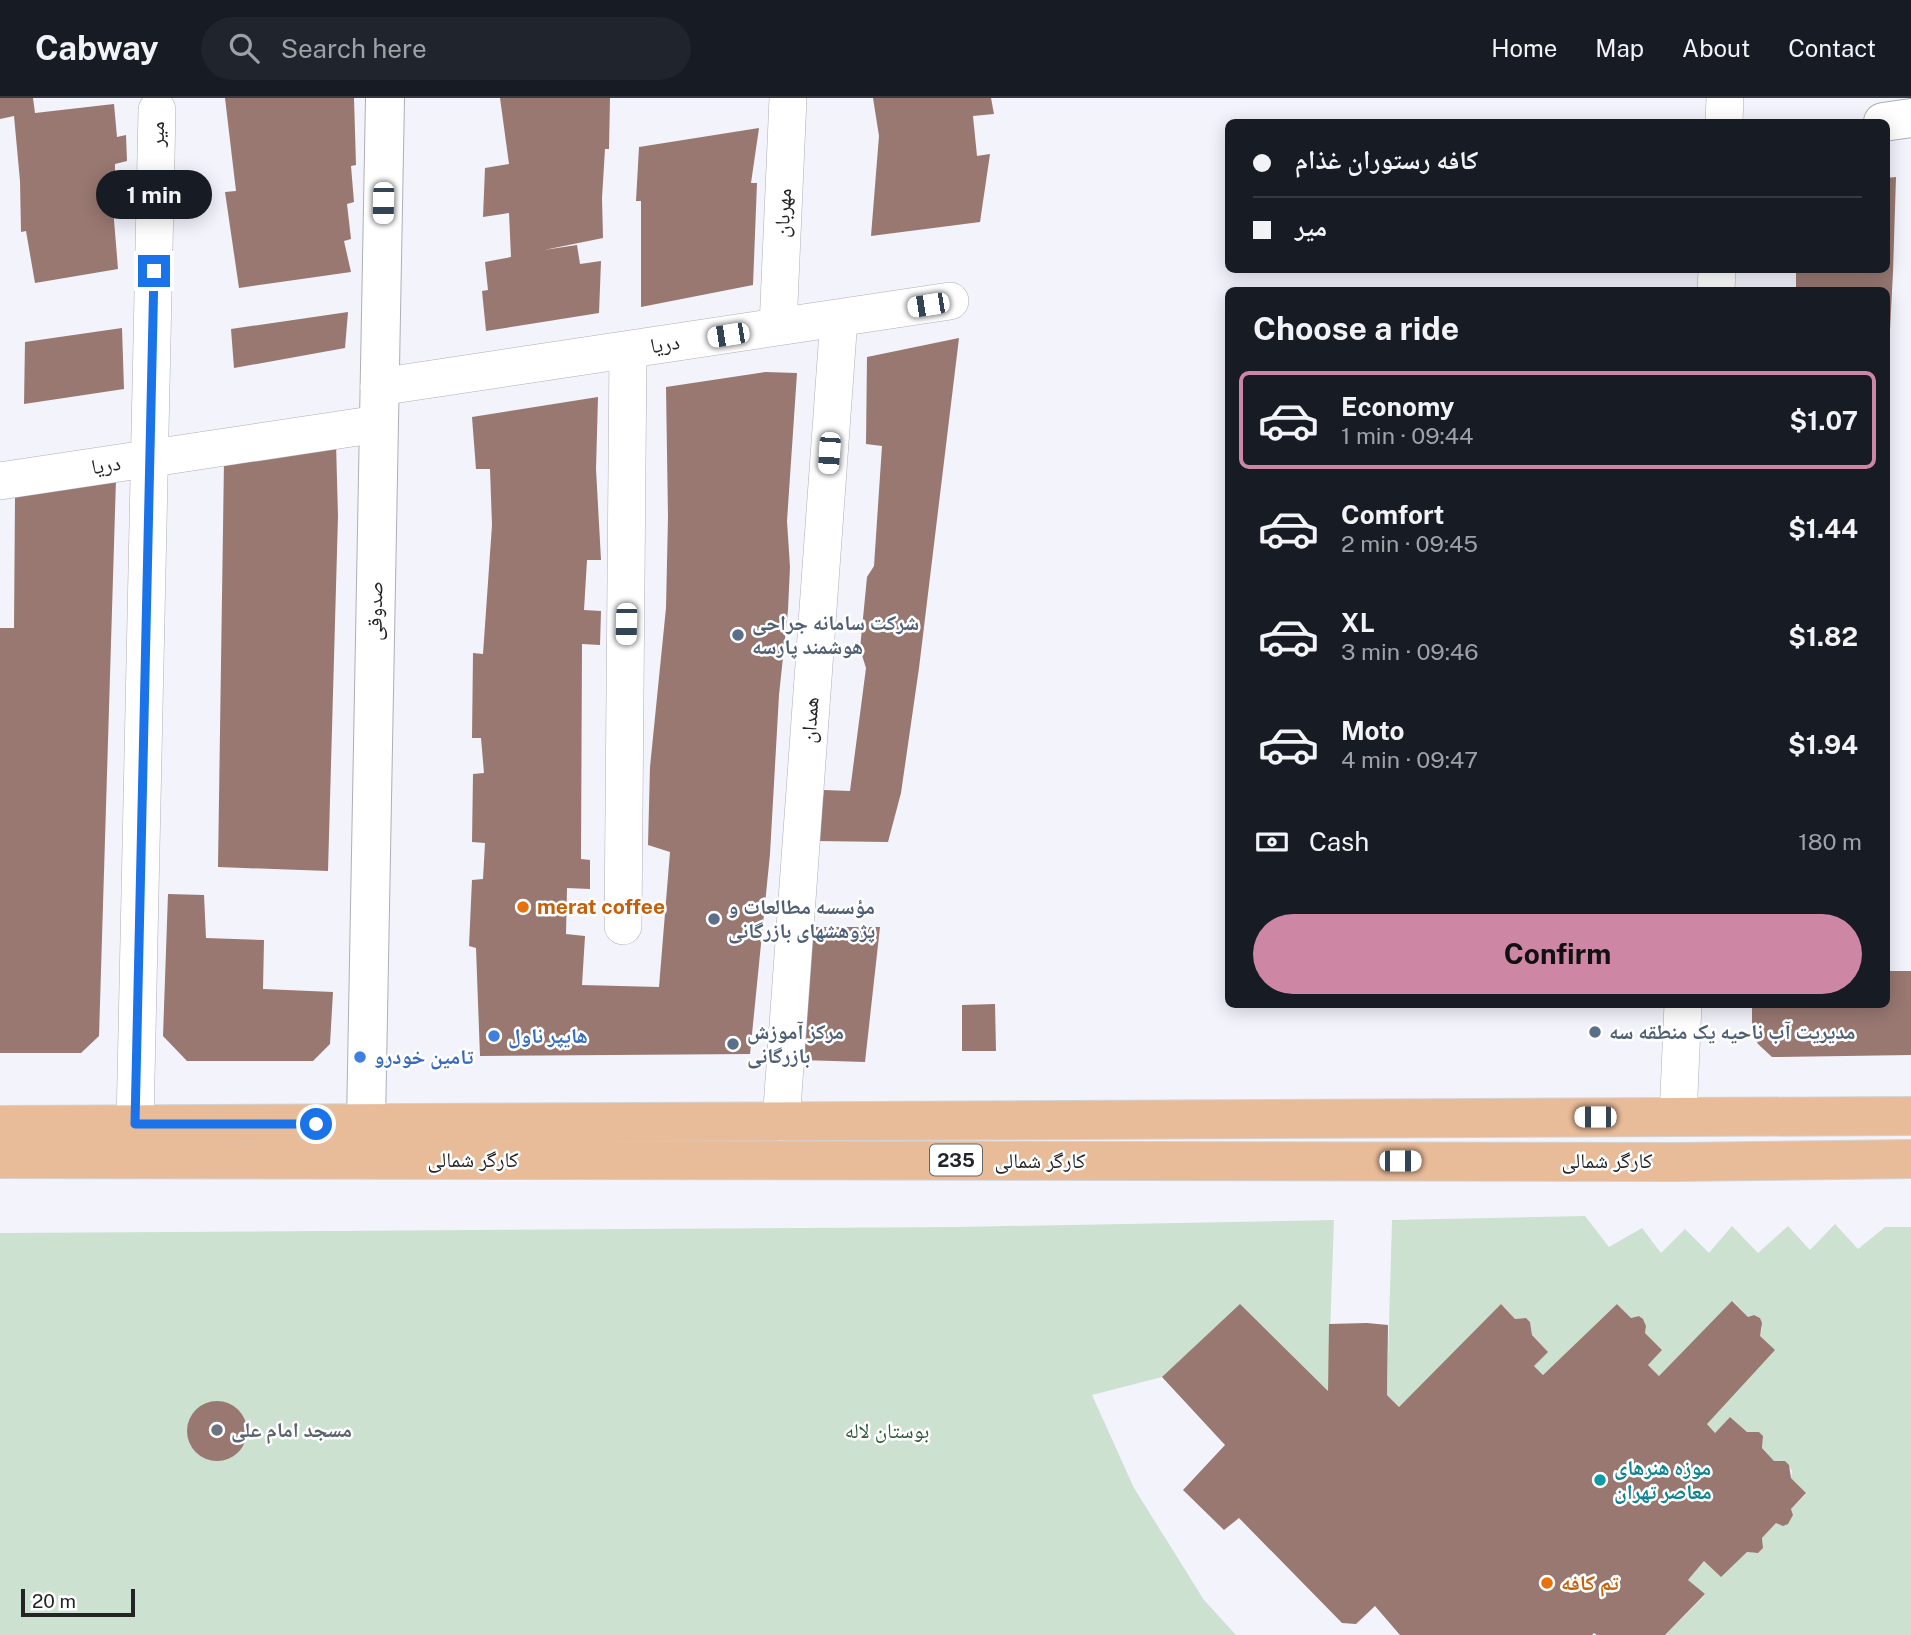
<!DOCTYPE html>
<meta charset="utf-8">
<style>
:root{--surface:#171b24;--page:#20242c;--text:#f1f3f6;--muted:#9ea1a6;--line:#363941;--accent:#cd86a4}
body{margin:0;font-family:"Public Sans","Noto Naskh Arabic",sans-serif;background:var(--page);color:var(--text);height:100vh;display:flex;flex-direction:column;font-size:26px;white-space:nowrap}
*{box-sizing:border-box;margin:0}
p{font-size:23px;color:var(--muted)}
.icon{flex:none;width:38px;height:38px;fill:none;stroke:currentColor;stroke-width:2;stroke-linecap:round;stroke-linejoin:round}
.map{position:relative;flex:1;overflow:hidden}
.details{position:absolute;left:1225px;top:189px;width:665px;height:721px;display:flex;flex-direction:column;background:var(--surface);border-radius:10px;box-shadow:0 4px 18px #0003}
.details>*{flex:none}
.banner{position:absolute;left:1225px;top:21px;width:665px;height:154px;border-radius:10px;box-shadow:0 4px 18px #0003;display:grid;align-content:center;height:154px;padding:0 28px;background:var(--surface)}
.scale{position:absolute;left:21px;bottom:18px;width:114px;box-sizing:border-box;padding-left:7px;border:4px solid #242427;border-top:0;font-size:19px;line-height:24px;white-space:nowrap;color:#242427;-webkit-text-stroke:5px #fff;paint-order:stroke}
.end{position:absolute;width:32px;height:32px;margin:-16px;border:9px solid #1a73e8;background:#fff;box-shadow:0 0 0 4px #fff}
.from{border-radius:50%}
.bubble{position:absolute;height:49px;border-radius:24px;background:var(--surface);box-shadow:0 4px 18px #0003;font-size:23px;font-weight:700;line-height:49px;text-align:center}
.car{position:absolute;width:21px;height:42px;margin:-21px -10px;border-radius:9px;box-shadow:0 0 5px 2px #0007;background:linear-gradient(#fff 24%,#345 0 40%,#fff 0 76%,#345 0 86%,#fff 0)}
.banner b{display:flex;align-items:center;gap:24px;height:66px;font-size:26px}
.banner b+b{border-top:2px solid var(--line)}
.banner i{width:18px;height:18px;background:var(--text)}
ul{padding:0;list-style:none}
li{display:flex;align-items:center;gap:21px;height:98px;margin:0 14px 10px;padding:0 14px;border:4px solid transparent;border-radius:10px}
li div{flex:1}
li b{display:block;font-size:26px}
li em{font-style:normal;font-weight:700}
li.current{border-color:var(--accent)}
li>.icon{width:63px;height:63px;stroke-width:1.5}
h2{padding:0 28px;font-size:32px;line-height:84px}
.pay{display:flex;align-items:center;gap:18px;height:77px;padding:0 28px;font-size:26px}
.pay p{margin-inline-start:auto}
.button{display:flex;gap:14px;margin-top:auto;padding:14px 28px}
.button a{flex:1;height:80px;border-radius:42px;background:var(--accent);color:#111;font-size:28px;font-weight:700;line-height:80px;text-align:center}
header{display:flex;align-items:center;gap:42px;box-sizing:border-box;height:98px;padding:0 35px;background:var(--surface);border-bottom:2px solid var(--line)}
header strong{font-size:33px}
nav{display:flex;gap:38px;margin-inline-start:auto;font-size:24px}
.search{width:490px;height:63px;background:var(--page);display:flex;align-items:center;gap:18px;box-sizing:border-box;padding:0 24px;border-radius:38px;color:var(--muted);font-size:26px}
.map>svg:first-child{display:block}
</style>
<header>
<strong>Cabway</strong>
<div class="search"><svg class="icon" aria-label="search" viewBox="0 0 24 24"><circle cx="10" cy="10" r="6"/><path d="M15 15l6 6"/></svg>Search here</div>
<nav><a>Home</a><a>Map</a><a>About</a><a>Contact</a></nav>
</header>
<div class="map">
<svg width="1911" height="1537" viewBox="0 0 1911 1537">
<rect width="100%" height="100%" fill="#f3f3fc"/>
<path fill="#cde1d0" d="M1585,1118L1609,1149L1642,1130L1661,1155L1685,1131L1709,1155L1732,1128L1758,1155L1788,1128L1810,1152L1835,1126L1858,1151L1885,1129H1911V1537H1665L1705,1497L1688,1482L1704,1463L1747,1454L1758,1455L1763,1450L1762,1440L1776,1425H1788L1793,1417L1791,1411L1806,1396L1791,1380L1792,1373L1785,1363H1774L1762,1350L1763,1338L1759,1334H1747L1730,1319L1715,1335L1707,1326L1762,1232L1760,1220L1754,1217L1748,1219L1733,1203L1659,1278L1648,1267L1662,1252L1645,1235C1646,1228 1646,1223 1639,1218L1631,1220L1617,1206L1543,1277L1534,1268L1547,1253L1532,1237L1530,1224L1526,1220L1515,1221L1501,1206L1399,1309L1387,1297L1392,1122Z
M1334,1122L1328,1293L1162,1279L1092,1297L1134,1390L1204,1502L1236,1537H0V1135L957,1129Z"/>
<path fill="#987871" d="M0,0H33L35,15L114,6L117,39L126,37L127,63L115,66L114,122L118,171L35,185L26,133L21,134L20,83L14,18L0,21Z
M225,0H354L356,67L351,68L354,104L347,106L351,141L344,143L351,174L239,190L225,94L236,93Z
M500,0H610L609,51H605L602,100L603,140L544,152L577,147L580,166L601,163L599,215L486,233L482,193L488,192L485,164L511,159L509,115L483,119L485,70L509,66Z
M873,0H991L994,16L973,18L977,58L990,56L980,124L871,138L879,38Z
M759,30L751,85H757L753,187L641,209V103H636L639,49Z
M1896,79L1893,174L1889,251H1886V192H1796V172H1886V80Z
M348,214L345,250L234,270L231,231Z
M122,230L124,291L24,306L25,244Z
M959,240L919,570L901,695L888,744L817,743L824,692L850,693L866,570L860,551L867,479L874,468L882,348L866,346L867,259Z
M765,274L797,275L787,423L790,469L788,512L779,597L770,756L750,956L480,958L476,850L469,848L472,782L483,781L485,745L472,744L473,676L484,675L481,640H472L473,555L483,556L492,427L490,371H476L472,319L598,299L596,371L601,462H587L584,512L601,513L600,547L582,546L581,761L590,762V791L567,790L566,836L585,838L582,887L659,889L670,754L648,747L650,669L666,510L668,419L666,289Z
M336,345L338,418L328,773L218,769L224,363Z
M116,381L99,938L81,955H0V530H14L15,399Z
M168,796L204,797L206,840L264,842L263,891L333,894L330,946L313,963H187L163,938Z
M812,829H880L865,964L801,962Z
M1886,873H1911V957L1772,959L1758,946L1752,934V906H1886Z
M995,906L996,953H962V907Z
M1732,1203L1748,1219L1754,1217L1760,1220L1762,1225L1760,1238L1775,1252L1707,1326L1715,1335L1730,1319L1747,1334H1759L1763,1338L1762,1350L1774,1363H1785L1789,1367L1791,1380L1806,1395L1791,1411L1793,1417L1788,1426L1783,1428L1776,1425L1762,1440L1763,1450L1758,1455L1747,1454L1721,1479L1704,1463L1688,1482L1705,1496L1665,1537H1597L1594,1535L1592,1537H1400L1375,1508L1356,1526L1342,1525L1239,1420L1224,1432L1183,1392L1225,1347L1162,1279L1240,1206L1328,1293L1329,1226L1367,1225L1388,1227L1387,1297L1399,1309L1501,1206L1515,1221L1526,1220L1530,1224L1532,1237L1548,1254L1534,1268L1543,1277L1617,1206L1631,1220L1639,1218L1643,1221L1646,1228L1645,1235L1662,1252L1648,1267L1659,1278Z
M187 1333a30 30 0 1 1 60 0a30 30 0 1 1-60 0Z"/>
<g fill="none" stroke-linecap="round" stroke-linejoin="round">
<g stroke="#aeaeb6" stroke-width="38">
<path id="minor" d="M1724,24L1725,0
M1716,192L1717,172
M778,229L788,0
M379,289L950,203
M0,383L378,326
M623,828L628,252
M1678,1019L1683,906
M781,1024L839,220
M135,1026L157,12"/>
</g>
<g stroke="#aeaeb6" stroke-width="40">
<path id="tertiary" d="M1883,24L1911,20
M366,1025L385,0"/>
</g>
<g stroke="#d3d3d4" stroke-width="40">
<path id="primary" d="M0,1027L1911,1018
M0,1061L1677,1064L1911,1061"/>
</g>
<use href="#minor" stroke="#fff" stroke-width="37"/>
<use href="#tertiary" stroke="#fff" stroke-width="38"/>
<use href="#primary" stroke="#e8bb99" stroke-width="38"/>
</g>
<g fill="none" stroke-linecap="round" stroke-linejoin="round">
<path stroke="#1a73e8" stroke-width="9" d="M154,173L135,1026H316"/>
</g>
<g fill="#5c6f8a" stroke="#fff" stroke-width="2.5">
<circle cx="738" cy="537" r="7"/>
<circle cx="714" cy="821" r="7"/>
<circle cx="1595" cy="934" r="7"/>
<circle cx="733" cy="946" r="7"/>
</g>
<g fill="#e8710a" stroke="#fff" stroke-width="2.5">
<circle cx="523" cy="809" r="7"/>
<circle cx="1547" cy="1485" r="7"/>
</g>
<g fill="#3f7fe0" stroke="#fff" stroke-width="2.5">
<circle cx="494" cy="938" r="7"/>
<circle cx="360" cy="959" r="7"/>
</g>
<circle fill="#6b7280" stroke="#fff" stroke-width="2.5" cx="217" cy="1332" r="7"/>
<circle fill="#0f9aa8" stroke="#fff" stroke-width="2.5" cx="1600" cy="1382" r="7"/>
<g text-anchor="middle" stroke-width="5" stroke-linejoin="round" paint-order="stroke">
<rect fill="#fff" stroke="#666668" stroke-width="2" x="930" y="1046.5" width="52" height="31" rx="5"/>
<g font-size="19" font-weight="bold" fill="#242427">
<text x="956" y="1069">235</text>
</g>
<g font-size="21" fill="#242427" stroke="#fff">
<text transform="translate(157 36) rotate(-89)" y="7">میر</text>
<text transform="translate(783 115) rotate(-87)" y="7">مهربان</text>
<text transform="translate(665 246) rotate(-9)" y="7">دریا</text>
<text transform="translate(106 367) rotate(-9)" y="7">دریا</text>
<text transform="translate(375 513) rotate(-89)" y="7">صدوقی</text>
<text transform="translate(810 622) rotate(-86)" y="7">همدان</text>
<text x="473" y="1069">کارگر شمالی</text>
<text x="1040" y="1070">کارگر شمالی</text>
<text x="1607" y="1070">کارگر شمالی</text>
</g>
<g font-size="21" font-weight="bold" fill="#4e5e75" stroke="#fff" text-anchor="start">
<text x="752" y="532">شرکت سامانه جراحی<tspan x="752" dy="24">هوشمند پارسه</tspan></text>
<text x="728" y="816">مؤسسه مطالعات و<tspan x="728" dy="24">پژوهشهای بازرگانی</tspan></text>
<text x="747" y="941">مرکز آموزش<tspan x="747" dy="24">بازرگانی</tspan></text>
<text x="1609" y="941">مدیریت آب ناحیه یک منطقه سه</text>
</g>
<g font-size="21" font-weight="bold" fill="#c56008" stroke="#fff" text-anchor="start">
<text x="537" y="816">merat coffee</text>
<text x="1561" y="1492">تم کافه</text>
</g>
<g font-size="21" font-weight="bold" fill="#366cbe" stroke="#fff" text-anchor="start">
<text x="508" y="945">هايپر ناول</text>
<text x="374" y="966">تامین خودرو</text>
</g>
<g font-size="21" font-weight="bold" fill="#5b616d" stroke="#fff" text-anchor="start">
<text x="231" y="1339">مسجد امام علی</text>
</g>
<g font-size="21" fill="#2c5736" stroke="#fff">
<text x="887" y="1340">بوستان لاله</text>
</g>
<g font-size="21" font-weight="bold" fill="#0d838f" stroke="#fff" text-anchor="start">
<text x="1614" y="1377">موزه هنرهای<tspan x="1614" dy="24">معاصر تهران</tspan></text>
</g>
</g>
</svg>
<div class="scale">20 m</div>
<i class="end from" style="left:316px;top:1026px"></i>
<i class="end" style="left:154px;top:173px"></i>
<div class="bubble" style="left:96px;top:72px;width:116px">1 min</div>
<i class="car" style="left:383px;top:105px;rotate:181deg"></i>
<i class="car" style="left:928px;top:207px;rotate:261deg"></i>
<i class="car" style="left:728px;top:237px;rotate:261deg"></i>
<i class="car" style="left:829px;top:355px;rotate:184deg"></i>
<i class="car" style="left:626px;top:526px;rotate:181deg"></i>
<i class="car" style="left:1595px;top:1019px;rotate:270deg"></i>
<i class="car" style="left:1400px;top:1063px;rotate:90deg"></i>
<div class="banner">
<b><i class="from"></i>کافه رستوران غذام</b>
<b><i></i>میر</b>
</div>
<section class="details">
<h2>Choose a ride</h2>
<ul>
<li class="current"><svg class="icon" aria-label="car" viewBox="0 0 24 24"><path d="M5 17H2v-5l4-1 3-4h7l3 4 3 1v5h-3M9 17h6M6 11h13"/><circle cx="7" cy="17" r="2"/><circle cx="17" cy="17" r="2"/></svg><div><b>Economy</b><p>1 min · 09:44</p></div><em>$1.07</em></li>
<li><svg class="icon" aria-label="car" viewBox="0 0 24 24"><path d="M5 17H2v-5l4-1 3-4h7l3 4 3 1v5h-3M9 17h6M6 11h13"/><circle cx="7" cy="17" r="2"/><circle cx="17" cy="17" r="2"/></svg><div><b>Comfort</b><p>2 min · 09:45</p></div><em>$1.44</em></li>
<li><svg class="icon" aria-label="car" viewBox="0 0 24 24"><path d="M5 17H2v-5l4-1 3-4h7l3 4 3 1v5h-3M9 17h6M6 11h13"/><circle cx="7" cy="17" r="2"/><circle cx="17" cy="17" r="2"/></svg><div><b>XL</b><p>3 min · 09:46</p></div><em>$1.82</em></li>
<li><svg class="icon" aria-label="car" viewBox="0 0 24 24"><path d="M5 17H2v-5l4-1 3-4h7l3 4 3 1v5h-3M9 17h6M6 11h13"/><circle cx="7" cy="17" r="2"/><circle cx="17" cy="17" r="2"/></svg><div><b>Moto</b><p>4 min · 09:47</p></div><em>$1.94</em></li>
</ul>
<div class="pay"><svg class="icon" aria-label="cash" viewBox="0 0 24 24"><path d="M3 7h18v10H3z"/><circle cx="12" cy="12" r="2"/></svg>Cash<p>180 m</p></div>
<div class="button"><a>Confirm</a></div>
</section>
</div>
